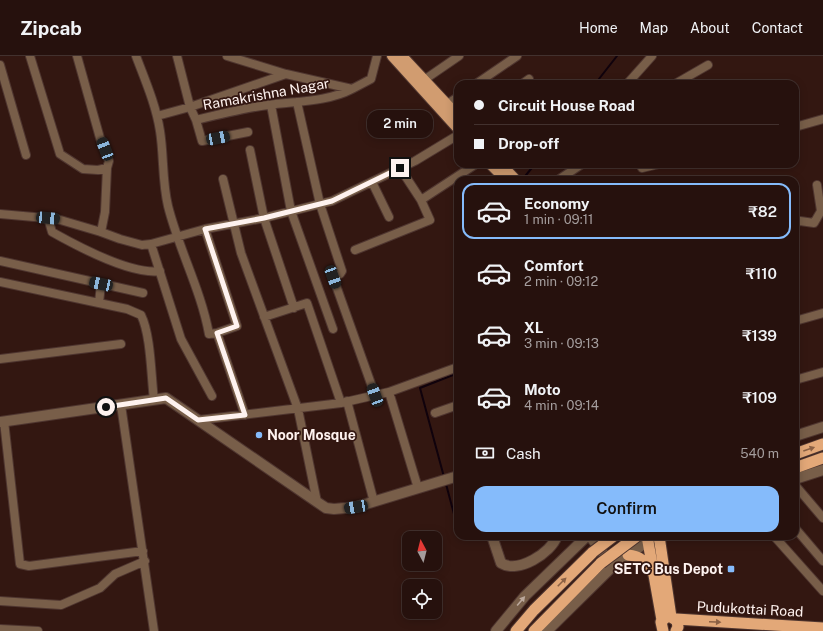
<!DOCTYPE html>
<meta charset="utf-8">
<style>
:root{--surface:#26110d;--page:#321f1b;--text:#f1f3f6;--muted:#a49d9d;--line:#42312e;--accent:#85bbfb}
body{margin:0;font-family:"Public Sans",sans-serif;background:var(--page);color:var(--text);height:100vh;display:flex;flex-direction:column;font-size:15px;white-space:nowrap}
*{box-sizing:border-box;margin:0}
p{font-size:13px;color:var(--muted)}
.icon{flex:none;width:22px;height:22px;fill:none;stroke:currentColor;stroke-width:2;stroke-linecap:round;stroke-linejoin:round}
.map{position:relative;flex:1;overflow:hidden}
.details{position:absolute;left:454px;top:120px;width:345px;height:364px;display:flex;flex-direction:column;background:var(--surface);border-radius:12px;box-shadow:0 2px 10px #0003,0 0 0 1px var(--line)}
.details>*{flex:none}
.guide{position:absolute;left:454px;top:24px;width:345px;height:88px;border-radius:12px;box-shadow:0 2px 10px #0003,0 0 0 1px var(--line);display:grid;align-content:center;height:88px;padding:0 20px;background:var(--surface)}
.needle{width:26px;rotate:353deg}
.tools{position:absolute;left:402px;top:475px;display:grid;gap:8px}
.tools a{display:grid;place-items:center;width:40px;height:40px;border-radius:8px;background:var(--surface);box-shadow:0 2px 10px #0003,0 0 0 1px var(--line);font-size:20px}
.end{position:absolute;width:18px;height:18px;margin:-9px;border:5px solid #fef2ef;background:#111;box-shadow:0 0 0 2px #111}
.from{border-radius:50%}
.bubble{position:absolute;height:28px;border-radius:12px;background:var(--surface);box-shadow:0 2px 10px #0003,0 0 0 1px var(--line);font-size:13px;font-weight:600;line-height:28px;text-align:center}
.car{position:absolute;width:12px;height:24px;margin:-12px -6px;border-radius:5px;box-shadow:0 0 3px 1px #0007;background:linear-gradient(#222 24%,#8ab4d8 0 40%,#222 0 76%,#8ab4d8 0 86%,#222 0)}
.guide b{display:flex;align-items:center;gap:14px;height:38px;font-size:15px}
.guide b+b{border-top:1px solid var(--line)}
.guide i{width:10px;height:10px;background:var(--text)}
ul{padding:7px 0 0;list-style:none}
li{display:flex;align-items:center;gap:12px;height:56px;margin:0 8px 6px;padding:0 12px;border:2px solid transparent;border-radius:12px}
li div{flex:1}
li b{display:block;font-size:15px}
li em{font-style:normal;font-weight:600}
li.selected{border-color:var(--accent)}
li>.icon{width:36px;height:36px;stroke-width:1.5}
.pay{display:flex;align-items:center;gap:10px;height:44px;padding:0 20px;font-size:15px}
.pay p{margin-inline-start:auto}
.button{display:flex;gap:8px;margin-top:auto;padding:8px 20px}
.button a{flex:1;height:46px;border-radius:12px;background:var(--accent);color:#111;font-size:16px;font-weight:600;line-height:46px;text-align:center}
header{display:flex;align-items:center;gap:24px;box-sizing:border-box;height:56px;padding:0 20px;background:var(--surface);border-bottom:1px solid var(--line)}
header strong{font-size:19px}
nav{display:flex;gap:22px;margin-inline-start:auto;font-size:14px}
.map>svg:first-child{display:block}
</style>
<header>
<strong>Zipcab</strong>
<nav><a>Home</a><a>Map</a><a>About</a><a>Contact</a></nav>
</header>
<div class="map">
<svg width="823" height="575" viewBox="0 0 823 575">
<rect width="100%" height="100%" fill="#331711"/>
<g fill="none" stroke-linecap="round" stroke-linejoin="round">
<path stroke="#10020c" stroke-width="2" d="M595,28L617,0
M522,124L535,108
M444,421L420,332L458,317
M446,428L458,473"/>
<g stroke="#4f3630" stroke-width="10">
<path id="minor" d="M30,0L60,98L83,113L98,114L107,112L109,105L100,82L77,0
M136,0C145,24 156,49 160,75C164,100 162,125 168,150C179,194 201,234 209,278L217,277L245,359
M177,0L190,51L286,18
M227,0L286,18L352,33L371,23L377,0
M0,9L26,99
M424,24L459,0
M476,28L517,0
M522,28L529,23
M627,28L652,0
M675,28L708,9
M297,46L320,148L342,215L340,218L333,221L375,339
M447,48L458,41
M271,49L291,155L333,273
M157,60L190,51L196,64C220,58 244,52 268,49C296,45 327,46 352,33
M196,64L202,85L248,76
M795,71L823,63
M250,94L264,162L294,252
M640,108L642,112L659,108
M400,112L421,144
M223,123L241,197L298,353L317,446
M558,124L582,108
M372,126L389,161
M0,158L57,163L101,176L120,183L142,189L151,188L205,173L264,162L332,145L415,105L458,79
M48,162L52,176C77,190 132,219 160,215
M795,167L800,165L814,167L821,155L817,129
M205,173L237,270L217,277
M101,176L105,156L107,112
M151,188L181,283L212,340
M355,194L430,164L421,144L476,108
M0,205L143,237
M0,226L127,253L141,259C151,279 151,320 154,344
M99,247L101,228
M264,261L307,247L341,347
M795,265L823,257
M0,303L121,288
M795,324L823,316
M389,336L418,432
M347,345L374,446
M121,349L154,575
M435,357L458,349
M199,364L341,347L389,336L458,311
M4,365L20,508L29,510L143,495
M795,429L823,462
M795,472L823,505
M774,480L823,535
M0,545L61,549L100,532L115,518L145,505
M0,573L38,575"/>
</g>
<g stroke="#4f3630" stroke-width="12">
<path id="tertiary" d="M0,366L166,342L317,446L326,452L334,453L356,451L458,420
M795,380L823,371
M795,423L823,414
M492,480L501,507C518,518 551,497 557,480
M590,480L611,508
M496,575L525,540L587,480
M547,575L613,510L655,480"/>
</g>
<g stroke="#4f3630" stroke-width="12">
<path id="primary" d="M392,0L458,73
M402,0L458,60
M490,108L506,124
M501,108L516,124"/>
</g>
<g stroke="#4f3630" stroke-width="13">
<path id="trunk" d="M795,398L823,388
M795,412L823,402
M647,480L662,564
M659,480L671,561
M628,499C641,500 645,506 653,517
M676,563L823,572
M516,575L534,554L593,496
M534,575L601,507
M663,575L661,566L666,561H671L677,565L678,571L676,575"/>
</g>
<use href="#minor" stroke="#785e49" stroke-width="8"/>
<use href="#tertiary" stroke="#785e49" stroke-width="10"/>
<use href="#primary" stroke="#d19c70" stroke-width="10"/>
<use href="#trunk" stroke="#e3a878" stroke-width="11"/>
<g stroke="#4f3630" stroke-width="13" stroke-linecap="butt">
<path id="trunk-bridge" d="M593,496L614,480
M601,507L637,480"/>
</g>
<use href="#trunk-bridge" stroke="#e3a878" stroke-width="11"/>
</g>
<defs><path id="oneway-solid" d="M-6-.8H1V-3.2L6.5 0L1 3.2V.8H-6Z"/></defs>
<g fill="#8b6044">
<use href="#oneway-solid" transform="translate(809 393) rotate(-19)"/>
<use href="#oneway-solid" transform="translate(562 526) rotate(-45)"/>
<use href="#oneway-solid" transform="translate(715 566) rotate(3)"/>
</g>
<use fill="#bba89c" href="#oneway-solid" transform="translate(521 545) rotate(-50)"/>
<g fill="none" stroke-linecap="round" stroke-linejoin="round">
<path stroke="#fef2ef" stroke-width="5" d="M106,351L166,342L198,364L245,359L217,277L237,270L205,173L264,162L332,145L400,112"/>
</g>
<g fill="#85bbfb" stroke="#331711" stroke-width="1.5">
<circle cx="259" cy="379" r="4"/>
<rect x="727" y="509" width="8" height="8" rx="2"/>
</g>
<g text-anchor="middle" stroke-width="3.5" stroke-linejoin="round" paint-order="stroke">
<g font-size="14" fill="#fef2ef" stroke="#331711">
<text transform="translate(266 38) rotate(-10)" y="5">Ramakrishna Nagar</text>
<text transform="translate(750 553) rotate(3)" y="5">Pudukottai Road</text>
</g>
<g font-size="14" font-weight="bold" fill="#fef2ef" stroke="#331711" text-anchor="start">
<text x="267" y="384">Noor Mosque</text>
<text x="723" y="518" text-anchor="end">SETC Bus Depot</text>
</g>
</g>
</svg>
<div class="tools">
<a><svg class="needle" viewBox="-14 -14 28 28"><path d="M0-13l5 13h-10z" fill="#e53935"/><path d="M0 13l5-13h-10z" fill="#a49d9d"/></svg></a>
<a><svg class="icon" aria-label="locate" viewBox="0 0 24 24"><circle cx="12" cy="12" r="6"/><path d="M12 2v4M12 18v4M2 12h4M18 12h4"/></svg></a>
</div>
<i class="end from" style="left:106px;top:351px"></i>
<i class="end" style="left:400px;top:112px"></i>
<div class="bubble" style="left:367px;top:54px;width:66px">2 min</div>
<i class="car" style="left:218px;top:82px;rotate:79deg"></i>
<i class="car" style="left:105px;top:93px;rotate:339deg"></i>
<i class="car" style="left:48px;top:162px;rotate:95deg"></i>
<i class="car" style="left:333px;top:221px;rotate:160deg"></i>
<i class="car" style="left:101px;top:228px;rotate:282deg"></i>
<i class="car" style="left:375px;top:339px;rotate:340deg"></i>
<i class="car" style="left:356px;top:451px;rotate:260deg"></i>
<div class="guide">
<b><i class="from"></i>Circuit House Road</b>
<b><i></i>Drop-off</b>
</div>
<section class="details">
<ul>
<li class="selected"><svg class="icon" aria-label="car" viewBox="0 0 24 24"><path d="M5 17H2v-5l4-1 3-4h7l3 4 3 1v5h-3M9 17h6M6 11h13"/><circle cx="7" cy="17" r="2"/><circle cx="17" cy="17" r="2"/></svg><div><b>Economy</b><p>1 min · 09:11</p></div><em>₹82</em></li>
<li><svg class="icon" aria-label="car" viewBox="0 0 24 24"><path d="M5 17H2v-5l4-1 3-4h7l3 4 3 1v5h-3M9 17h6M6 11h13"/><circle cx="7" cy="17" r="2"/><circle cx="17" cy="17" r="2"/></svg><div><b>Comfort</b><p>2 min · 09:12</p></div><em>₹110</em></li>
<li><svg class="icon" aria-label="car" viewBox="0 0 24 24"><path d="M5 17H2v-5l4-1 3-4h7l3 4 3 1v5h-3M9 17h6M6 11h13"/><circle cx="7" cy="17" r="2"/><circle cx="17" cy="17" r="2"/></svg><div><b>XL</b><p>3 min · 09:13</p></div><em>₹139</em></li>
<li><svg class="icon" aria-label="car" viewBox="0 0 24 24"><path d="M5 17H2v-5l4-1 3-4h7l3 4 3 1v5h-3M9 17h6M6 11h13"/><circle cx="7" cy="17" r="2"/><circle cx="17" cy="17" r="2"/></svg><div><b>Moto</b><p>4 min · 09:14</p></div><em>₹109</em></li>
</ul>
<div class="pay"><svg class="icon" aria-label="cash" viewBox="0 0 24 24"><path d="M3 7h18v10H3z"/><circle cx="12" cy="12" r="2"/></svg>Cash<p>540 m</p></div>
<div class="button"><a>Confirm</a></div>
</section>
</div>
